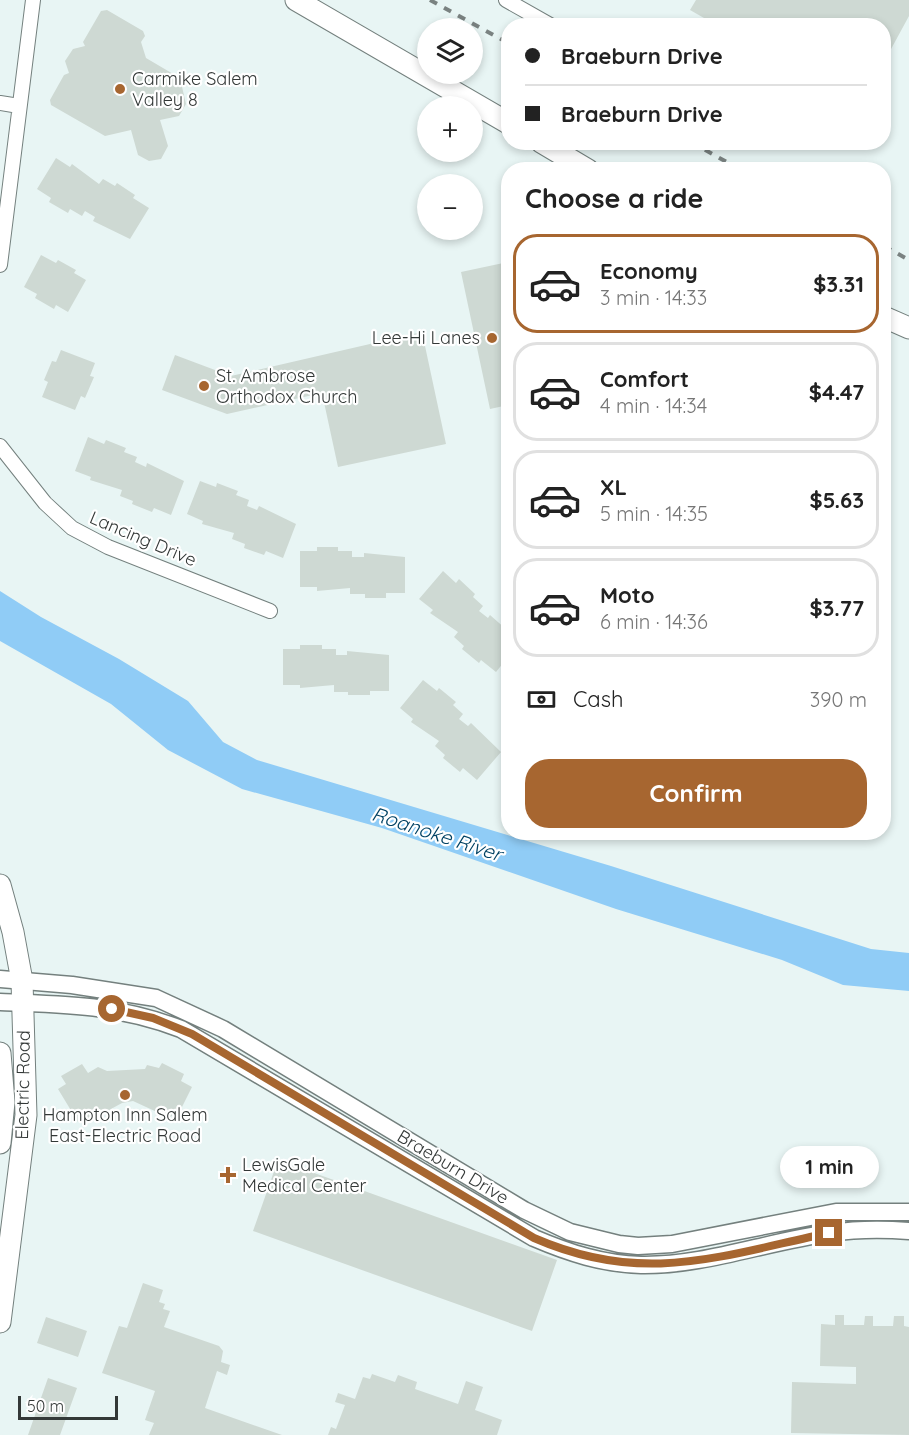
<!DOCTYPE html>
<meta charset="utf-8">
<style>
:root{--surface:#fff;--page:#f2f2f2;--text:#222;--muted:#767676;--line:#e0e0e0;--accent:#a76630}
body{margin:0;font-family:Quicksand,sans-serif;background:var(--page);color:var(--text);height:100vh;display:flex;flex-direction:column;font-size:22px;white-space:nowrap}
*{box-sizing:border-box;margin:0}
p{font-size:20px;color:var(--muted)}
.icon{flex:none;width:33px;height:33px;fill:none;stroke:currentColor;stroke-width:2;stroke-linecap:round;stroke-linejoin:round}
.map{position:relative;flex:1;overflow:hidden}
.drawer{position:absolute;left:501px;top:162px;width:390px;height:678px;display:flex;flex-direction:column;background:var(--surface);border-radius:24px;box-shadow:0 3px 9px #0003}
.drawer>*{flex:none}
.banner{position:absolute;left:501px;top:18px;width:390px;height:132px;border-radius:24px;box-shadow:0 3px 9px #0003;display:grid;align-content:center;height:132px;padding:0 24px;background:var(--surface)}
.fabs{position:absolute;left:417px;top:18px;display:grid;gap:12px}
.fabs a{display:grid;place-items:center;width:66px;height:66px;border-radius:50%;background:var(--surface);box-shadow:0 3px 9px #0003;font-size:30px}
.scale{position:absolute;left:18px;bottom:15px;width:100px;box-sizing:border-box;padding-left:6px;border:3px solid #333837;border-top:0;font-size:16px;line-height:21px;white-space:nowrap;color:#333837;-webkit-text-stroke:4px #fff;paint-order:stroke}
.end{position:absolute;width:27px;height:27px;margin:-14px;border:8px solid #a76630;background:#fff;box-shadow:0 0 0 3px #fff}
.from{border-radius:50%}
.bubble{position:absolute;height:42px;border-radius:21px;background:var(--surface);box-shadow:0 3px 9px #0003;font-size:20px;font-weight:700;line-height:42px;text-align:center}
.banner b{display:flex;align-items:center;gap:21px;height:57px;font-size:22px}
.banner b+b{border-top:2px solid var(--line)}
.banner i{width:15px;height:15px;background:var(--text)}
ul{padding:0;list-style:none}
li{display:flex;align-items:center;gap:18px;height:99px;margin:0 12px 9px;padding:0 12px;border:3px solid var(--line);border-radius:24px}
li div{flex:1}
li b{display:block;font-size:22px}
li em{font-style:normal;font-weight:700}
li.active{border-color:var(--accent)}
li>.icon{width:54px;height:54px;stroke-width:1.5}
h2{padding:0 24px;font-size:27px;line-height:72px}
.pay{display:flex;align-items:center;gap:15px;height:66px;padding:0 24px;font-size:22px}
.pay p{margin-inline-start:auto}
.button{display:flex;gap:12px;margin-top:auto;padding:12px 24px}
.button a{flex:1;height:69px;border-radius:24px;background:var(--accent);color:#fff;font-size:24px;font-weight:700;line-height:69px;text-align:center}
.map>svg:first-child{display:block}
</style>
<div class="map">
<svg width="909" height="1435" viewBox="0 0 909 1435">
<rect width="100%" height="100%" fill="#e8f5f4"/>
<path fill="#90ccf6" d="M0,591L41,617L119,659L188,701L223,742L257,760L611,866L871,949L909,953V991L843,985L782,960L616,909L382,828L242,789L168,750L111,704L0,641Z"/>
<path fill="#ced9d3" d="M696,0H909V16L884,62V26H718L690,10Z
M107,10L143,31L145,36L141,42L146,58L180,78L186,104L179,116L160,120L168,146L161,159L149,161L138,155L131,130L105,136L51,105L50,100L64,75L69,73L65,61L73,49L85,46L83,42L101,11Z
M56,158L70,167L72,164L99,184L103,179L115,186L117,183L135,195L133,198L149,208L130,239L93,221L95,217L85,211L82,216L70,209L68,213L49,202L51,198L37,189Z
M41,255L56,263L58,260L76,270L74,273L86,280L68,312L56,305L54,309L35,298L37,294L24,287Z
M508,262V405L490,409L461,272Z
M422,332L446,444L338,467L322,393L227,414L162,390L175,355L231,376Z
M61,350L95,363L90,376L94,377L85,398L81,396L75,410L42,397L48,382L44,380L52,361L56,362Z
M88,437L104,444L106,440L126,448L124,452L137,457L135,462L146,467L147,463L184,481L171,515L154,508L152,512L132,504L133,501L120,496L122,490L90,480L91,477L75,471Z
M200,481L216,487L217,483L238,491L236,495L249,500L247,506L257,510L259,506L296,524L283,558L266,551L264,555L244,548L245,544L232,539L234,533L202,524L203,521L187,514Z
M317,547H338V551H352V557H364V553L405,557V593H386V598H365V594H350V588L317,591V587H300V551H317Z
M443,571L456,583L459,579L475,594L473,597L483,606L479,611L488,618L490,615L507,630L505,632L508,635V657L496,672L481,660L479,663L462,649L464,646L454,637L458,632L430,613L433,610L419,599Z
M300,645H322V649H336V655H347V651L389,655V691H370V695H348V692H334V685L300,688V685H283V649H300Z
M423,680L437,691L439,688L456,702L453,705L463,714L459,719L468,726L471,723L501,752L477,780L463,768L460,772L443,758L445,755L435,746L439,741L411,722L413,719L400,708Z
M162,1063L184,1074L181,1081L192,1087L180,1111H176L170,1118L133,1101L122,1103L89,1121L85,1118L78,1122L58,1089L66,1084L61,1076L82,1064L88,1073L98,1067L107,1071L145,1069L147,1065L159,1068Z
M278,1160L557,1260L532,1331L253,1231Z
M143,1283L163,1290L159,1302L165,1304L163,1309L170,1311L164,1327L219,1346L223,1351L221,1362L230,1365L227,1375L217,1371L205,1408L282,1435H149L154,1423L145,1420L155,1391L102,1373L119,1326L127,1328Z
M835,1315H844V1325H864L865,1316H873V1326H893L894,1316H904V1326L909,1327V1435L791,1433L792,1382L856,1384V1367L820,1366L821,1324L835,1325Z
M46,1317L87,1331L78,1357L37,1343Z
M372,1374L395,1382L398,1375L417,1382L415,1389L458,1404L466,1381L483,1387L475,1410L502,1420L497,1435H328L331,1427L336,1429L345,1405L335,1402L338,1393L355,1399L363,1377L370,1379Z
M48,1378L77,1388L60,1435H28Z"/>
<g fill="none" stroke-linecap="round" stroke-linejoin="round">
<g stroke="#74807e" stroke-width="16">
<path id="minor" d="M506,0L552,26
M0,103L19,106
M0,265L33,0
M0,446L45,503L72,528L108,547L270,611"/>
</g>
<g stroke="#74807e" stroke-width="19">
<path id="tertiary" d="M0,979L72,985L156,998L223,1029L524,1210L570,1232L619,1244L638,1246L672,1244L836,1212H909
M0,1002C65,1004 118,1005 181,1029L534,1238C569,1253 603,1264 641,1265C706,1266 767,1241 831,1233C857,1229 883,1229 909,1231"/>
</g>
<g stroke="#74807e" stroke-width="23">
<path id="primary" d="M296,0L508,123
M541,142L588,170
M884,317L909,328
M0,885L13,932L22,981L26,1115L0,1322
M0,1053L4,1102L0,1143"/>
</g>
<use href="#minor" stroke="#fff" stroke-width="14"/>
<use href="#tertiary" stroke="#fff" stroke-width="16"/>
<use href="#primary" stroke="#fff" stroke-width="21"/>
<path stroke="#7a8281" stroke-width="4" stroke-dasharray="8 8" stroke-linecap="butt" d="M430,0L508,43
M691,142L741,170
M884,246L909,260"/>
</g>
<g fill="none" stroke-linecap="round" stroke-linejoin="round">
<path stroke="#a76630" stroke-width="8" d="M112,1009L153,1018L192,1034L534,1238C644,1286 719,1256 829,1233"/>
</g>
<g fill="#a76630" stroke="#fff" stroke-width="2">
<circle cx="120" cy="89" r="6"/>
<circle cx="492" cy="338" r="6"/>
<circle cx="204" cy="386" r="6"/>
<circle cx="125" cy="1095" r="6"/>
<path d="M225 1166h6v6h6v6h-6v6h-6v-6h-6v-6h6z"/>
</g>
<g text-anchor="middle" stroke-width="4.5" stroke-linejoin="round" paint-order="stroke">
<g font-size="18" fill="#333837" stroke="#fff" text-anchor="start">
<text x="132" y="85">Carmike Salem<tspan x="132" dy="21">Valley 8</tspan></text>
<text x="480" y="344" text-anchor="end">Lee-Hi Lanes</text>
<text x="216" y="382">St. Ambrose<tspan x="216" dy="21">Orthodox Church</tspan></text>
<text x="125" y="1121" text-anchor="middle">Hampton Inn Salem<tspan x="125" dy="21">East-Electric Road</tspan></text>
<text x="242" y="1171">LewisGale<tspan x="242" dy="21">Medical Center</tspan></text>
</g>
<g font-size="18" fill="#333837" stroke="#fff">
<text transform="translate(143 539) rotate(23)" y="6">Lancing Drive</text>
<text transform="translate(23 1085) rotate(-89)" y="6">Electric Road</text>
<text transform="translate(453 1167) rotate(31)" y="6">Braeburn Drive</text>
</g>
<g font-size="20" font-style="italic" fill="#014264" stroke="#fff">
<text transform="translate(437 834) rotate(18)" y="7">Roanoke River</text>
</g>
</g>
</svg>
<div class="fabs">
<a><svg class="icon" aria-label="layers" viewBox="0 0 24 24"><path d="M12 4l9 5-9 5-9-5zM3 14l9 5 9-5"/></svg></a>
<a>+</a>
<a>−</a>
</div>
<div class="scale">50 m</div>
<i class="end from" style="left:112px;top:1009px"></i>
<i class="end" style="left:829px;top:1233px"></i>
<div class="bubble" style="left:780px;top:1146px;width:99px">1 min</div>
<div class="banner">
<b><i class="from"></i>Braeburn Drive</b>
<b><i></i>Braeburn Drive</b>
</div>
<section class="drawer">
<h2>Choose a ride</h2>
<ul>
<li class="active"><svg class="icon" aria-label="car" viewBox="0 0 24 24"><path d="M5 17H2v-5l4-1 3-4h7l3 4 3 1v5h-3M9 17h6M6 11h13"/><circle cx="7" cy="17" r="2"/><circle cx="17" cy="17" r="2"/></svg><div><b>Economy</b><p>3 min · 14:33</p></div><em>$3.31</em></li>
<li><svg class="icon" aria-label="car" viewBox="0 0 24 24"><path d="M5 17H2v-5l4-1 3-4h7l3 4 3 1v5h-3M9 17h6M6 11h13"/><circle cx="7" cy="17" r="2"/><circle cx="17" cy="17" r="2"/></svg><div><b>Comfort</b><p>4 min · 14:34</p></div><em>$4.47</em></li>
<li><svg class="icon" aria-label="car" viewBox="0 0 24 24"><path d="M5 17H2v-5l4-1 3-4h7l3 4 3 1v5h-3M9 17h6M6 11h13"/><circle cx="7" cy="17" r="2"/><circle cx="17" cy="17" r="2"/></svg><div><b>XL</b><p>5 min · 14:35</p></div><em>$5.63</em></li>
<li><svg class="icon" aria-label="car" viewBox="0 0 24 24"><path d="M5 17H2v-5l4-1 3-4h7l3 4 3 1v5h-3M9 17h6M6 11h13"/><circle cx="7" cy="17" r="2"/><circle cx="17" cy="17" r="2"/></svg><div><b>Moto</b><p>6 min · 14:36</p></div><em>$3.77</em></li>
</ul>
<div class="pay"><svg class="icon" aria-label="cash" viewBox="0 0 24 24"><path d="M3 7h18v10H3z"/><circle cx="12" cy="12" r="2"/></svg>Cash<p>390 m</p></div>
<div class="button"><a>Confirm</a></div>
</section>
</div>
